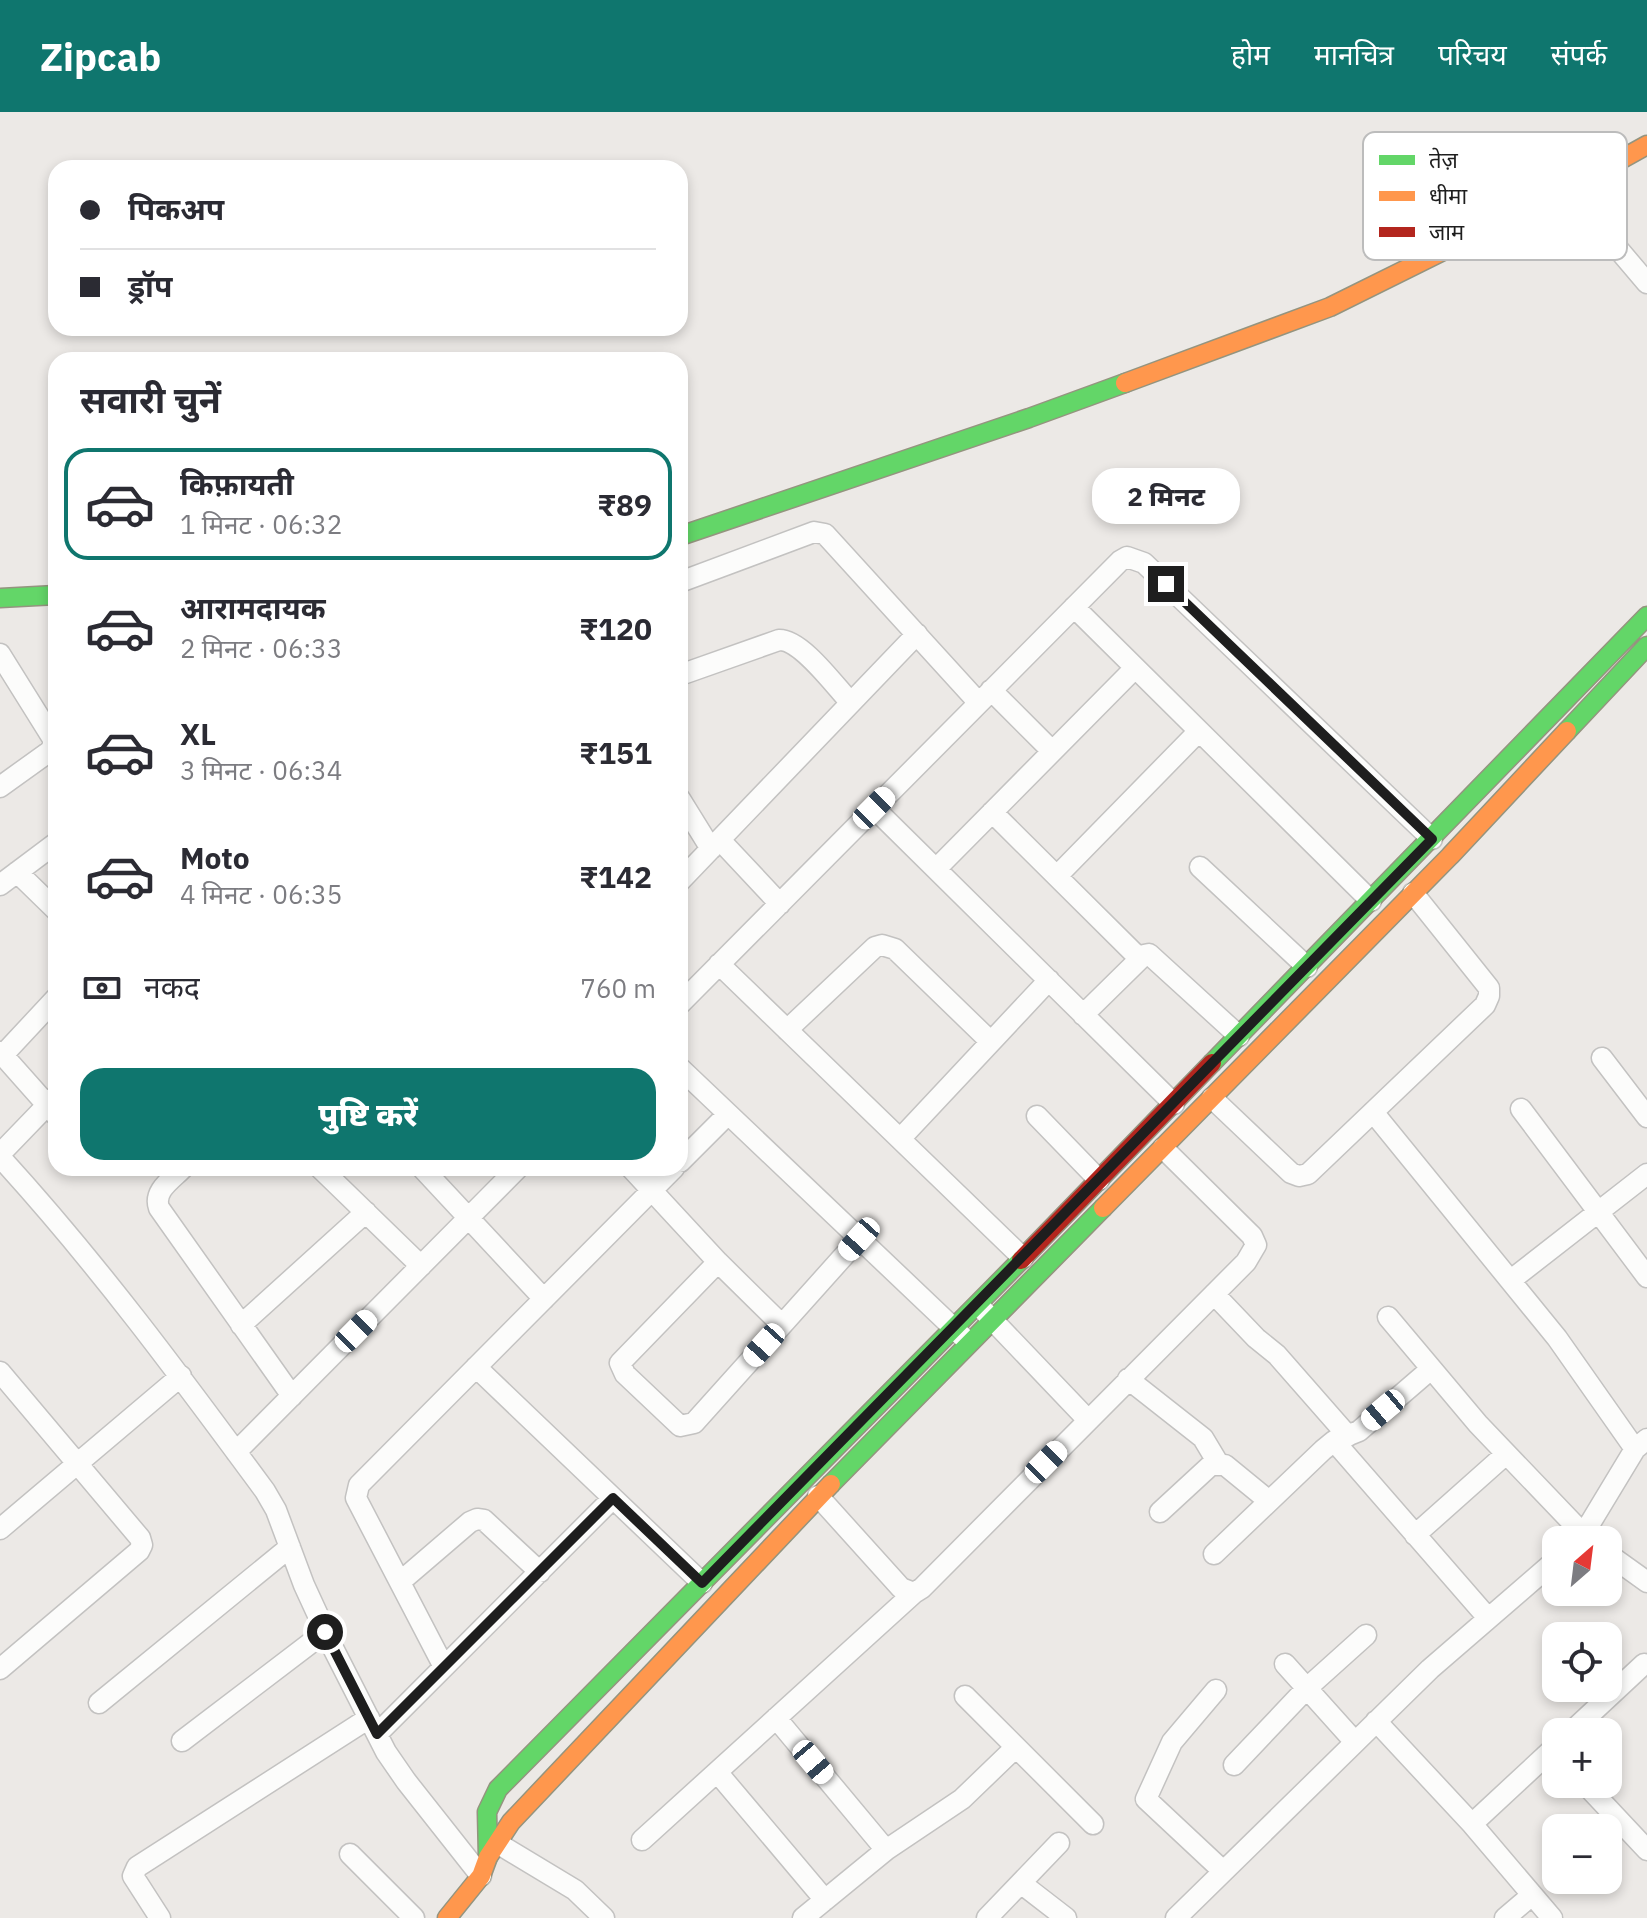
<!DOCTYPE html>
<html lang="hi">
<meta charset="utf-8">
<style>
:root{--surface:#fff;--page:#f2f2f3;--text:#2b2b33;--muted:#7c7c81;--line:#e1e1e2;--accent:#0f766e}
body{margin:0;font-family:"IBM Plex Sans","Noto Sans Devanagari",sans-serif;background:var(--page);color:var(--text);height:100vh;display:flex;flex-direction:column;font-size:30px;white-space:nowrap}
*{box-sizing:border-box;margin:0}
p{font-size:26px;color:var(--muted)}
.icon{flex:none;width:44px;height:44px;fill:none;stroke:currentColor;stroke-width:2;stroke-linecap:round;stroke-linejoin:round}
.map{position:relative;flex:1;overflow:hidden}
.sheet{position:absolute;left:48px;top:240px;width:640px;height:824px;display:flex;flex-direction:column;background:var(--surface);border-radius:24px;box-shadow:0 4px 12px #0003}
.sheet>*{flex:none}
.banner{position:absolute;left:48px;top:48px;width:640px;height:176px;border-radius:24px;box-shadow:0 4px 12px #0003;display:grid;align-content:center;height:176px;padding:0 32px;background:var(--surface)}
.needle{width:52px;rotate:28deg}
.controls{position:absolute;left:1542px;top:1414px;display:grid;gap:16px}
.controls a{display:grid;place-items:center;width:80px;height:80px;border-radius:16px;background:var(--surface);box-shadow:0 4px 12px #0003;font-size:40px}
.end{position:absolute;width:36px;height:36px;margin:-18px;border:10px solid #1e1e1e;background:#fff;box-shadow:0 0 0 4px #fff}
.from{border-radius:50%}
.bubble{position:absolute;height:56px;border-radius:24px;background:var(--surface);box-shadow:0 4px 12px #0003;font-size:26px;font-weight:800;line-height:56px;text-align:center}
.car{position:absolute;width:24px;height:48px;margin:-24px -12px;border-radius:10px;box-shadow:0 0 6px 2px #0007;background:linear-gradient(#fff 24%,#345 0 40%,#fff 0 76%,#345 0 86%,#fff 0)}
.banner b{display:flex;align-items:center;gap:28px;height:76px;font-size:30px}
.banner b+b{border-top:2px solid var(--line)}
.banner i{width:20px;height:20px;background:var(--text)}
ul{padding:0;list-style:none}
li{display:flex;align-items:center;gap:24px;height:112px;margin:0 16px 12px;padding:0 16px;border:4px solid transparent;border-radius:24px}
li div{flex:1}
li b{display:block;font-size:30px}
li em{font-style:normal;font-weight:800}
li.selected{border-color:var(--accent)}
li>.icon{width:72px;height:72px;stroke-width:1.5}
h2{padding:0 32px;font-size:36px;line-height:96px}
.pay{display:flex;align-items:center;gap:20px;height:88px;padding:0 32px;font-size:30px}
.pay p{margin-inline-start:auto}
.primary-button{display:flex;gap:16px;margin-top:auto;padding:16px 32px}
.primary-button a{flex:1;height:92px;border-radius:24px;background:var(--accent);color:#fff;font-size:32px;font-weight:800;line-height:92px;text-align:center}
header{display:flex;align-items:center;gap:48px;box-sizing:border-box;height:112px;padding:0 40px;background:var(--accent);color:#fff}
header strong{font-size:38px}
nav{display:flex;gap:44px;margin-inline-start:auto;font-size:28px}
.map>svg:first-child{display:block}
</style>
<header>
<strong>Zipcab</strong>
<nav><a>होम</a><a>मानचित्र</a><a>परिचय</a><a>संपर्क</a></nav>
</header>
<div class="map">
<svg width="1647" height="1806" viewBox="0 0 1647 1806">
<rect width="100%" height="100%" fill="#ece9e6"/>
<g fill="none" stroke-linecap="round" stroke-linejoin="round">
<g stroke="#c3c2c1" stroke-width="23">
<path id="street" d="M1579,71L1619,138L1647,171
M680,470L814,420L825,422L979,591
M1074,495L1371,789
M0,542L53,627V634L50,639L0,675
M680,563L779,528C801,527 835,574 851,591
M991,578L1052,639
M680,687L711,737
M874,696L1174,992
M992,700L1140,847
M720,728L780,792
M1200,755L1307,855
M936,757L1135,556
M17,760L56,798
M1058,763L1199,619
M680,769L917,522
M0,773L56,731
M719,852L1023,1146
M680,892L1120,449L1127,445L1144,451L1432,727
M1083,903L1144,843L1149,842L1239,924
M787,918L875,835L882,833L895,837L991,930
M0,940L56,1003
M3,943L56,886
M1602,946L1647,1005
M680,956L964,1226
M1212,986L1291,1061L1299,1064L1308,1062L1485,893L1489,884V876L1413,781
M1521,997L1647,1165
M1373,1000L1557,1226L1635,1337
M1037,1004L1099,1068
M900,1027L1049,868
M0,1042L56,984
M0,1045C97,1151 181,1265 265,1379L276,1398L304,1473L333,1536L386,1640L406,1669L481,1764
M680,1050L728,1002
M183,1056C171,1068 153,1079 159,1096L292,1284
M320,1056L421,1154
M422,1056L544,1187
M631,1056L718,1150L782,1213
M718,1150L620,1251L625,1262L680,1314L694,1311L859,1127
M1511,1168L1647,1062
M1214,1182L1256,1226L1277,1243L1348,1324
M983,1198L1088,1308
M1388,1205L1478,1312L1589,1428
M241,1213L366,1100
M476,1255L702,1471
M0,1260L140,1426L142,1433L139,1439L0,1557
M1128,1267L1203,1326L1218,1351
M1334,1329L1488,1506
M236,1340L518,1056
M818,1384L901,1476L914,1481L922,1476L1246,1150L1256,1133L1252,1124L1163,1036
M1160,1400L1211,1353H1225L1269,1389
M0,1417L181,1264
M1415,1423L1506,1342
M1580,1428L1635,1337L1647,1327
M1214,1442L1323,1338L1334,1329L1359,1319L1431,1257
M1608,1442L1647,1470
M400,1470L470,1410L477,1407L484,1408L540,1460
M1285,1552L1355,1630
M444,1555L356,1386L359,1373L674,1056
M1216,1578L1172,1630L1146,1687L1223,1759
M965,1584L1093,1712
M99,1591L290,1435
M776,1606L886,1738
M1376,1609L1472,1712L1552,1806
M1571,1620L1644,1552
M377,1622L613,1386
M182,1629L325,1520
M1234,1653L1307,1576L1366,1523
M717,1660L825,1788
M1585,1672L1647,1738
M1472,1712L1556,1634
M642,1728L914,1481
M497,1731L575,1778L604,1806
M350,1742L414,1806
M1022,1772L1066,1806
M160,1806L133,1764L137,1755L369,1606
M803,1806L886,1738L962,1687L1016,1635
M987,1806L1059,1731
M1176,1806L1430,1557L1556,1448
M1505,1806L1532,1783"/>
</g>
<g stroke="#94947f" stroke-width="21">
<path id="fast" d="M680,424L1029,306L1125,271
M0,486L56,483
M1567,619L1647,534
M1212,951L1647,504
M831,1372L1103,1096
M488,1745L487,1700L498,1677L1021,1148"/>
</g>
<g stroke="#94947f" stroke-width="21">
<path id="slow" d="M1125,271L1330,195L1566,78L1647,33
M1103,1096L1450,744L1567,619
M447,1806L481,1764L488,1745L511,1710L831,1372"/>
</g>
<g stroke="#94947f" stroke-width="21">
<path id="jam" d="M1021,1148L1212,951"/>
</g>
<use href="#street" stroke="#fcfcfb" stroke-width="20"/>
<use href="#fast" stroke="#63d668" stroke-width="18"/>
<use href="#slow" stroke="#ff974d" stroke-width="18"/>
<use href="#jam" stroke="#b3261e" stroke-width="18"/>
</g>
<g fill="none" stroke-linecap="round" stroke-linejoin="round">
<path stroke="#1e1e1e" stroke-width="10" d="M325,1520L377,1622L613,1386L702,1471L1432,727L1166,472"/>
</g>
<rect x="1363" y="20" width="264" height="128" rx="12" fill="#fff" stroke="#bcbcbc" stroke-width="2"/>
<rect x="1379" y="43" width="36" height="10" fill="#63d668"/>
<rect x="1379" y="79" width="36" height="10" fill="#ff974d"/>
<rect x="1379" y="115" width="36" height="10" fill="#b3261e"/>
<g font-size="22" fill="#1e1e1e">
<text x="1429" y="56">तेज़</text>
<text x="1429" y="92">धीमा</text>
<text x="1429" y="128">जाम</text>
</g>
</svg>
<div class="controls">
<a><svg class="needle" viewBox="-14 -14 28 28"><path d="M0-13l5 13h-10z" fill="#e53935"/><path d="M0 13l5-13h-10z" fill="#7c7c81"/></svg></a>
<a><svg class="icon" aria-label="locate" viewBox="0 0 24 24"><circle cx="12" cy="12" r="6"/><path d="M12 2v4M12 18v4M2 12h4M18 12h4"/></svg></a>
<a>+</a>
<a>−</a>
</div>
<i class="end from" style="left:325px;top:1520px"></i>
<i class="end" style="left:1166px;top:472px"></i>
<div class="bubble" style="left:1092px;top:356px;width:148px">2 मिनट</div>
<i class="car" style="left:874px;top:696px;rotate:45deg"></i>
<i class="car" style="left:859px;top:1127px;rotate:222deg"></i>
<i class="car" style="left:356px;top:1219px;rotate:45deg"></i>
<i class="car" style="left:764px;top:1233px;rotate:222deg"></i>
<i class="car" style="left:1383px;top:1298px;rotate:230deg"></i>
<i class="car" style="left:1046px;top:1350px;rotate:45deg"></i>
<i class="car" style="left:813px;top:1650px;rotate:140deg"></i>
<div class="banner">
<b><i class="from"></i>पिकअप</b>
<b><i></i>ड्रॉप</b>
</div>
<section class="sheet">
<h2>सवारी चुनें</h2>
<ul>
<li class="selected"><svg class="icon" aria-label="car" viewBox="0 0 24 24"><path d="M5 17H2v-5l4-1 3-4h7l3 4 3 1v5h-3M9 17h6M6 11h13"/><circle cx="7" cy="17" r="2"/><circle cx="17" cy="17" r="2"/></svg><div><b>किफ़ायती</b><p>1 मिनट · 06:32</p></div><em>₹89</em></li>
<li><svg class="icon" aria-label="car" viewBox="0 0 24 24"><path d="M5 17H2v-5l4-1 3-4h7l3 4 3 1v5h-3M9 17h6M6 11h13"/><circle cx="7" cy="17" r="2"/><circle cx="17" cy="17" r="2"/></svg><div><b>आरामदायक</b><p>2 मिनट · 06:33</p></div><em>₹120</em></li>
<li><svg class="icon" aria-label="car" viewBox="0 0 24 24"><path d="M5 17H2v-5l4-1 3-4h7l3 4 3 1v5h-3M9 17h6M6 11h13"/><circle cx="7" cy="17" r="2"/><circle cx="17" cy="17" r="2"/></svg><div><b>XL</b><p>3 मिनट · 06:34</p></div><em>₹151</em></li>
<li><svg class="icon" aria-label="car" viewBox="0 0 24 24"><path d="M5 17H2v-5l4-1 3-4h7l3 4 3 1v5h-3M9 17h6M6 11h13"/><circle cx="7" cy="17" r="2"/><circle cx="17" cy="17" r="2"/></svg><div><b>Moto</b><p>4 मिनट · 06:35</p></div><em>₹142</em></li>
</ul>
<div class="pay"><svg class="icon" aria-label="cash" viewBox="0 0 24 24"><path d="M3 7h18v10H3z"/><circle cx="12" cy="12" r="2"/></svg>नकद<p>760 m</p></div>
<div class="primary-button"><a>पुष्टि करें</a></div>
</section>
</div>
